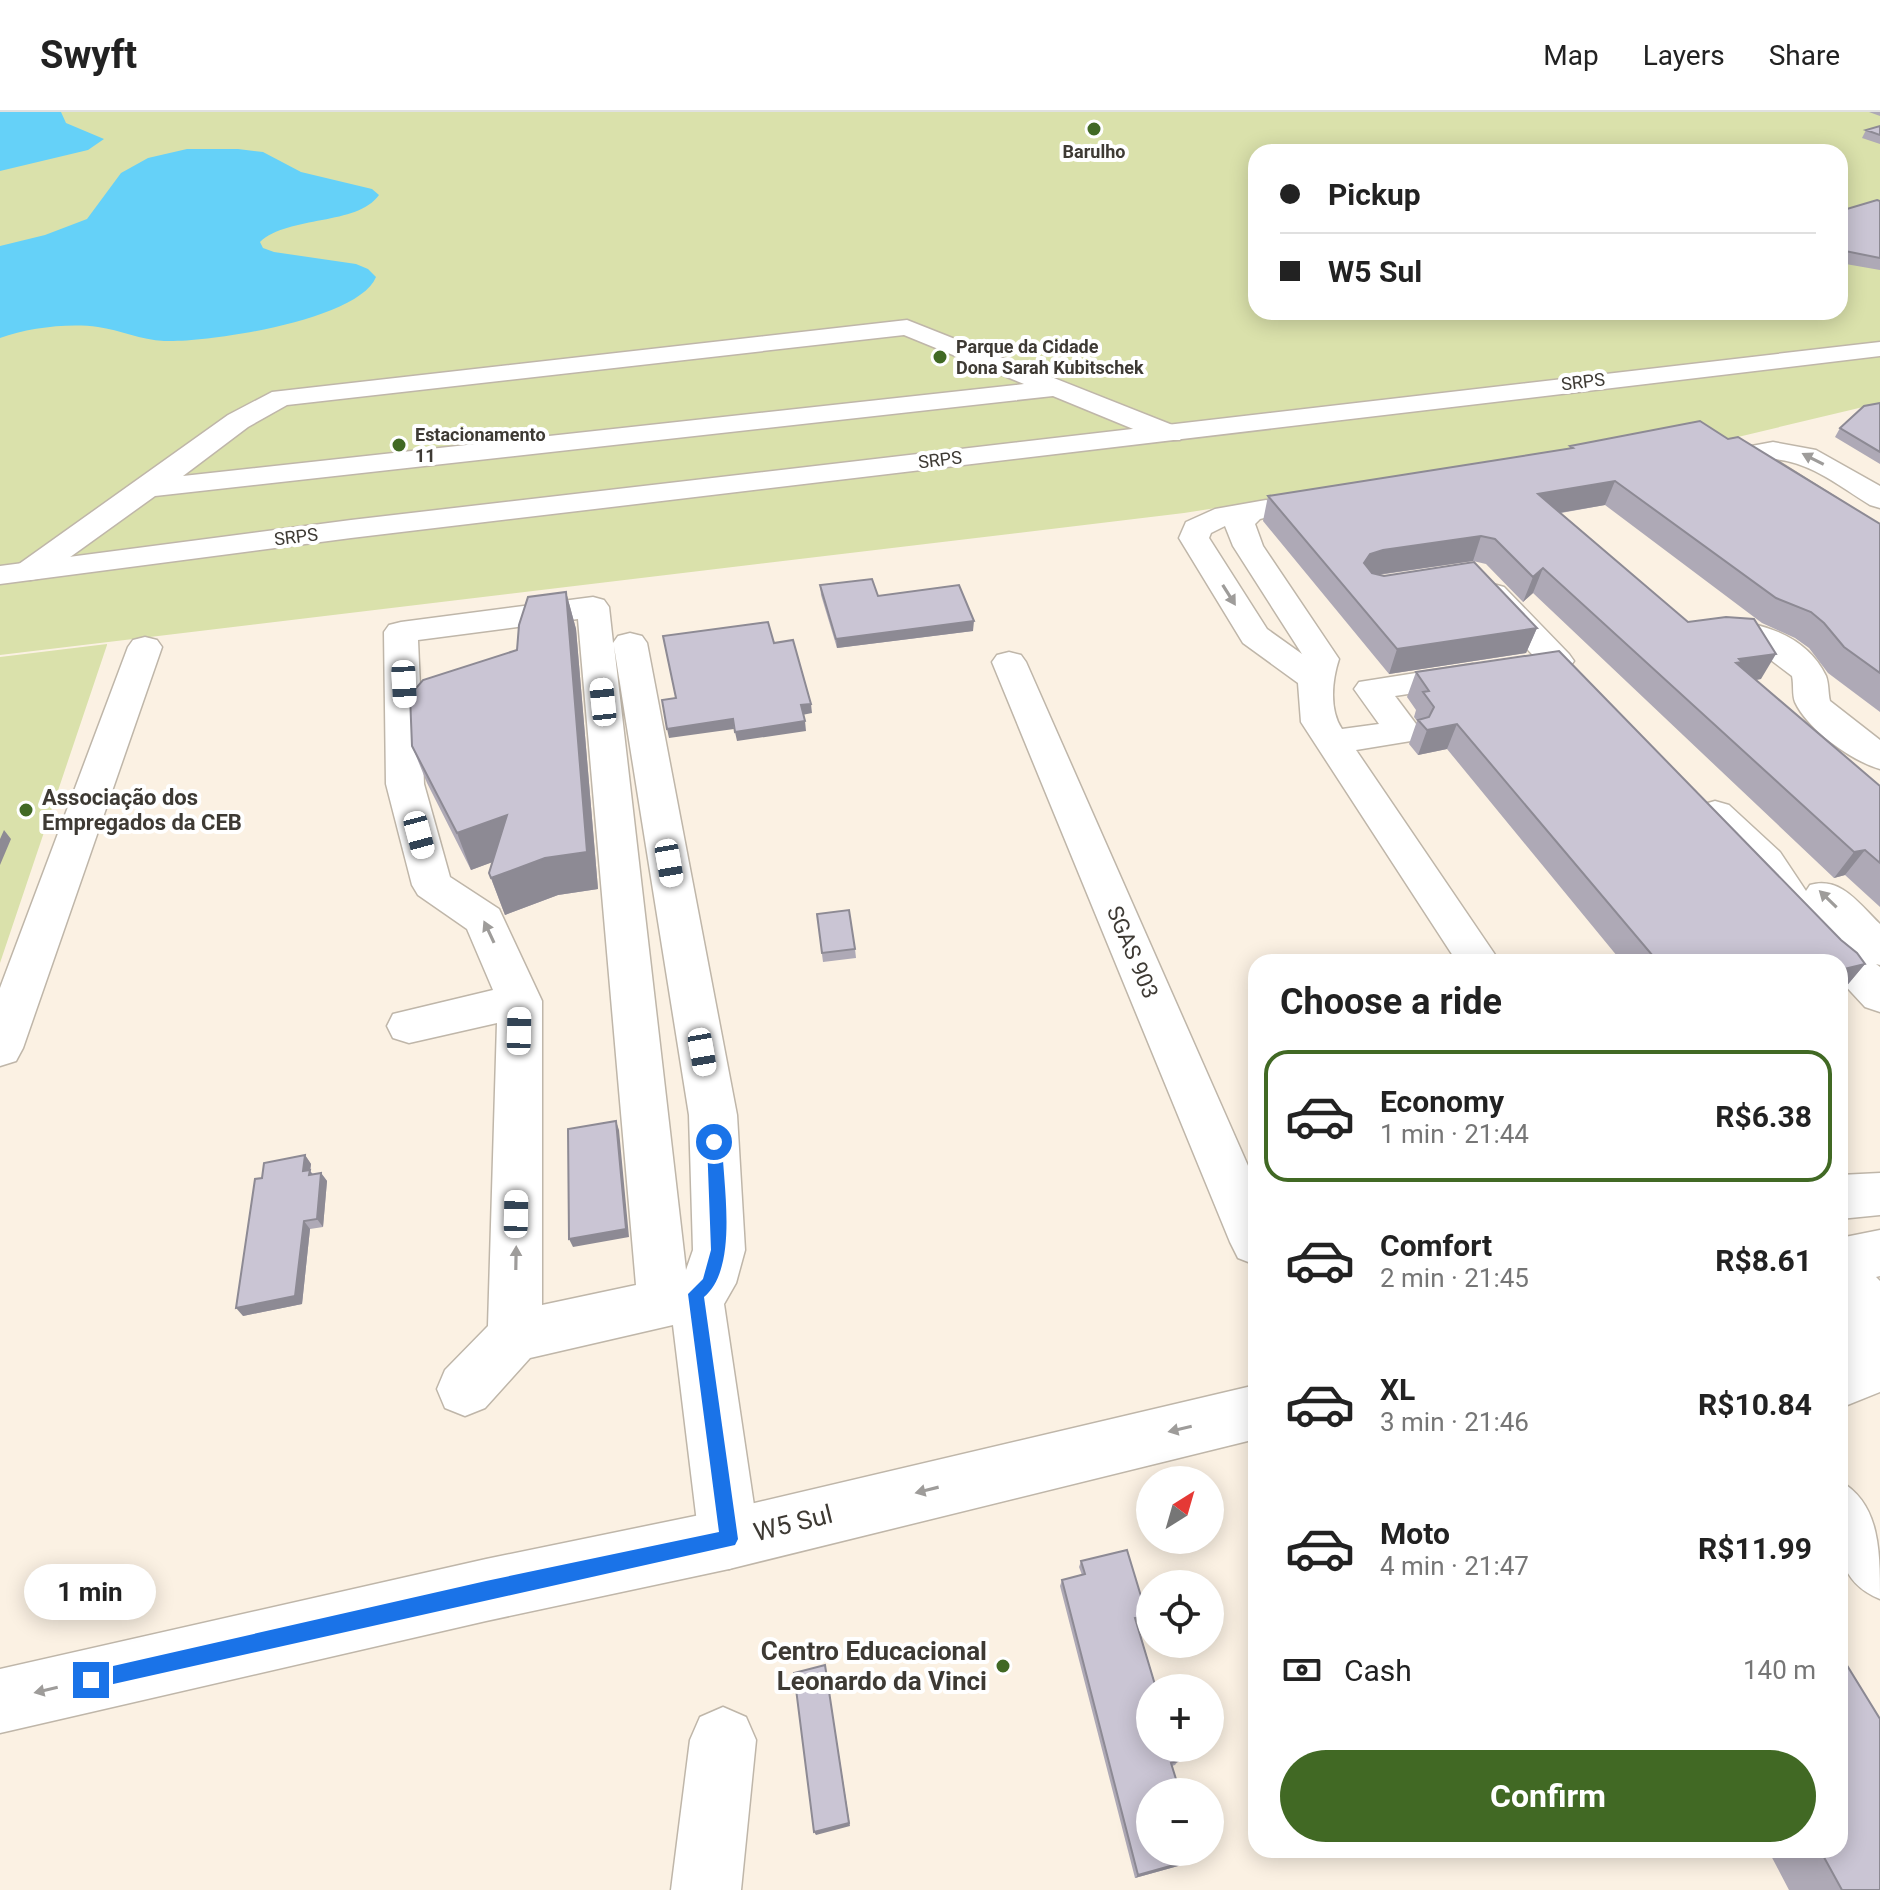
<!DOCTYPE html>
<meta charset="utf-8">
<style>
:root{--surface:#fff;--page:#f2f2f2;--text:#222;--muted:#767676;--line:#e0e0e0;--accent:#416924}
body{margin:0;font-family:Roboto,sans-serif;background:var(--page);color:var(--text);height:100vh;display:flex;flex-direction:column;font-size:30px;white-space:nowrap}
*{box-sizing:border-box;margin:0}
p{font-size:26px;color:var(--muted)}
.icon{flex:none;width:44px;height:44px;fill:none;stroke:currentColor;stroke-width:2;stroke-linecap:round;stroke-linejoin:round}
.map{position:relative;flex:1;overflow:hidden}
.side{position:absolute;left:1248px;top:842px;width:600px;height:904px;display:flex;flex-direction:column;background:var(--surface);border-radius:24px;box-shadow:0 4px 20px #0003}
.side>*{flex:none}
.banner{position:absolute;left:1248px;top:32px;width:600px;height:176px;border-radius:24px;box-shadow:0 4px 20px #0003;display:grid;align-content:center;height:176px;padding:0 32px;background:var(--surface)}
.needle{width:52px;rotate:37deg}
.fabs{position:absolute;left:1136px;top:1354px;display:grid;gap:16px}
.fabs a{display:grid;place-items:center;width:88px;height:88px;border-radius:50%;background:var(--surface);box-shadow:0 4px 20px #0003;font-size:40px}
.end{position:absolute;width:36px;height:36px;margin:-18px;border:10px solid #1a73e8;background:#fff;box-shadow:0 0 0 4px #fff}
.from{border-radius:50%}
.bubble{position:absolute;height:56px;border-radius:28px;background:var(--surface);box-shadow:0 4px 20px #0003;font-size:26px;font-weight:700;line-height:56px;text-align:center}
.car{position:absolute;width:24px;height:48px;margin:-24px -12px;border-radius:10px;box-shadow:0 0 6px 2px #0007;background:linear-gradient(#fff 24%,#345 0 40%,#fff 0 76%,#345 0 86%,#fff 0)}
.banner b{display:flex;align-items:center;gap:28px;height:76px;font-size:30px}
.banner b+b{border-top:2px solid var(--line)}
.banner i{width:20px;height:20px;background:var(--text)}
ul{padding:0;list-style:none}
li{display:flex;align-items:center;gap:24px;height:132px;margin:0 16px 12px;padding:0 16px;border:4px solid transparent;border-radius:24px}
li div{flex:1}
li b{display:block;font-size:30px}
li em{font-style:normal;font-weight:700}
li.current{border-color:var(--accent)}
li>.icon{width:72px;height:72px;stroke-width:1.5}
h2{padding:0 32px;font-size:36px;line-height:96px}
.pay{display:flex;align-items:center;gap:20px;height:88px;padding:0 32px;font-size:30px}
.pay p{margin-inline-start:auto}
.action{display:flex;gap:16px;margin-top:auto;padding:16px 32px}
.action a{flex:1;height:92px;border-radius:48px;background:var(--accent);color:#fff;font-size:32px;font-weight:700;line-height:92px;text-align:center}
header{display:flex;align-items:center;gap:48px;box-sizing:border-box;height:112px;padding:0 40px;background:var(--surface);border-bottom:2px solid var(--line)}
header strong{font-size:38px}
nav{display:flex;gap:44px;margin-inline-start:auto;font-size:28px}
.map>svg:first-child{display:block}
</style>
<header>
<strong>Swyft</strong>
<nav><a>Map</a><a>Layers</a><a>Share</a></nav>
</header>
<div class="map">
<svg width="1880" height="1778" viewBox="0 0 1880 1778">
<rect width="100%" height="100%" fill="#fbf1e3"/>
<path fill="#dae1ab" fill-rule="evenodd" d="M0,0H1880V291L1700,334L1678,324L1184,401L0,543ZM1256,40H1840V200H1256Z
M107,532V533L0,851V545Z"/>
<path fill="#65d1f8" d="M0,0H61L66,11L104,27L88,38L0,59Z
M187,37H238L263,40L301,60L372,77L379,83C357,114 289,103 260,130L263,136L274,140L356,152L368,157L376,165C359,208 208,231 164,229C141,228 120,218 98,215C68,211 28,216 0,226V134L45,123L87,107L121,61L148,46Z"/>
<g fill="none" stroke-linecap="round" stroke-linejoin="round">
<g stroke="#bfb6a9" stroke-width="3">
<path id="minor" d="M907,208L1180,316L1184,322L1180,328H1160L1053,284L155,384L41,466L30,468L19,466L14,459L19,452L228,303L272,280ZM904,223L1024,272L183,364L248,315L287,293Z
M1773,330L1816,338L1880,374V396L1870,393C1839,374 1811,350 1774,347L1880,414V436L1869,433L1746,354L1742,348L1746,335Z
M1266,388L1276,391L1281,397L1276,403L1260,407L1255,412L1263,434L1339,547C1332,568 1329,598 1342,617L1379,612L1354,577L1359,570L1473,552L1485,555L1490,562L1485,569L1473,572L1395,584L1422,620L1417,628L1356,638L1500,850H1457L1301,610L1298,571L1243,531L1179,426L1186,410L1215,397ZM1225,414L1233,434L1302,542L1267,517L1209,426L1211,421Z
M1493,472L1504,475L1569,542L1574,549L1569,556L1557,559L1545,556L1482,489L1477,482L1482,475Z
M593,485L604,488L609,495L613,531L618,524L630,521L642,524L647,531L737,1003L745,1138L736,1171L724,1192L759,1427L750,1448L729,1457L708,1448L699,1427L673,1213L530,1246L485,1296L465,1304L445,1296L437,1277L445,1258L488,1214L497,911L409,931L393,926L387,914L393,902L493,878L467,817L418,783L412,773L386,672L384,520L389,513L401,510ZM578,507L636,1173L542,1193V889L499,797L450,765L424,672L418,528ZM614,534L689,1003L693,1138L686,1158Z
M1716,510C1757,507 1807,523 1826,564C1829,572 1828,581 1830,589L1880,628V657C1852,649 1808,618 1795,590C1792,582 1794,573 1792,564L1747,530L1704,527L1699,520L1704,513Z
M145,525L157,528L162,535L23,936L16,949L0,954V876L128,535L133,528Z
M1009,540L1021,543L1026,550L1256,1072V1153L1238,1146L1230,1130L992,550L997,543Z
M1715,689L1729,693L1780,740L1806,779L1810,773C1841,764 1859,792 1880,812V853L1876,852L1880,855V900L1865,895L1840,868V850H1823L1771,793L1751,759L1701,711L1696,702L1701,693Z
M1880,1061V1103L1840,1107V1063Z
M723,1595L746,1605L756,1628L741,1778H671L690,1628L700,1605Z"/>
</g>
<g stroke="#bfb6a9" stroke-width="3">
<path id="major" d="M1880,230V244L351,426L0,472V454L351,408Z
M1880,1118V1164L1876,1165L1880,1169V1280L1840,1296V1242L1844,1241C1847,1227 1850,1212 1840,1200V1126Z
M1256,1273V1327L729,1457L486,1509L0,1621V1557L486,1447L729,1397Z
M1840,1369C1880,1392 1880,1438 1880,1487C1827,1465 1840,1418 1840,1369Z"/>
</g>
<use href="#minor" fill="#fff" fill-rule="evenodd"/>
<use href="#major" fill="#fff" fill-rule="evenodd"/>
</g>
<path fill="#aea9b6" d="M1869,0H1880V4Z
M1880,14V32L1862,26L1866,18Z
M1880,89V158L1840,151V99Z
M1880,291V352L1835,325L1840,316Z
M1728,327L1880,412V600L1828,561L1809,536L1795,526L1762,511L1605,393L1561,401L1688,510L1761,567L1756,568L1880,674V795L1845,763L1834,766L1533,481L1523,490L1486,452L1473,449L1379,463L1537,516L1526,541L1389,562L1263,409L1268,384L1569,337L1570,334Z
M820,473L878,484L973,519L837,536L821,483Z
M566,480L576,517L598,777L558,783L505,803L489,761L492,750L471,758L427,671L412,634L517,538Z
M1559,539L1841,828L1857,841L1865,852L1844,877L1840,878V850H1622L1447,637L1418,643L1409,632L1417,609L1414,605L1416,598L1407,585L1416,560Z
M817,802L855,837L856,846L823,850Z
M305,1043L311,1052L310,1059L313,1062L321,1061L327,1069L323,1115L310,1117L302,1192L243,1204L262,1066Z
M1081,1449L1147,1504L1144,1509L1137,1511L1178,1649L1175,1653L1172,1654L1196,1749L1135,1766L1060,1474L1062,1468L1082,1463L1079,1455Z
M1768,1738H1840L1880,1778H1789Z"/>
<path fill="#8d8a94" d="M1615,369L1605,393L1529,406L1538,382Z
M1481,424L1473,449L1375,463L1363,467L1364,451L1370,442L1383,438Z
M1543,456L1533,481L1523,490L1533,465Z
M566,480L576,517L598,777L558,783L505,803L491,766Z
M974,509L973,519L837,536L836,527Z
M1537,516L1526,541L1389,562L1397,537Z
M1776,542L1761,567L1730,572L1739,547Z
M811,592L812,601L802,603L801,593Z
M733,607L734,617L669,626L667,617Z
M805,609L806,619L737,629L735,620Z
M1457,612L1447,637L1418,643L1427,618Z
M507,703L520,740L471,758L457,721Z
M4,718L11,727L0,753V727Z
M1865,738L1845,763L1834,766L1854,740Z
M1865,852L1844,877L1840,878V858Z
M616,1009L619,1018L629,1125L573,1135L569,1127Z
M305,1043L311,1052L310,1059L316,1067L303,1059Z
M321,1061L327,1069L323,1115L317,1107Z
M304,1109L310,1117L302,1192L243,1204L236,1196Z
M1147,1504L1144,1509L1133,1512L1135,1506Z
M825,1553L850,1714L816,1723L814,1720Z
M1199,1746L1196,1749L1135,1766L1138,1763Z"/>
<path fill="#cac5d4" stroke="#8d8a94" stroke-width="2" d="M1880,14V23L1866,18Z
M1877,88L1880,89V146L1840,138V99Z
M1880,291V340L1840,316L1864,294Z
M1700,309L1728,327L1738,325L1880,412V561L1844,535L1824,511L1811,500L1776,486L1615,369L1538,382L1688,510L1726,505L1754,507L1776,542L1739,547L1742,550L1736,551L1880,674V751L1865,738L1854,740L1543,456L1533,465L1495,427L1481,424L1383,438L1370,442L1364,451L1372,461L1384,464L1474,450L1537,516L1397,537L1268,384L1573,336L1570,334Z
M872,467L878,484L959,473L974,509L836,527L820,473Z
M566,480L587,740L545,746L491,766L489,761L507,703L457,721L412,634L410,583L423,568L517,538L519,513L528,485Z
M768,510L774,531L793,528L811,592L801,593L805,609L735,620L733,607L667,617L662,588L676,586L663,524Z
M1559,539L1841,828L1857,841L1865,852L1840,858V850H1658L1457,612L1427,618L1418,608L1429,605L1434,595L1423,580L1429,579L1416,560Z
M849,798L855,837L822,841L817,802Z
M616,1009L626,1117L569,1127L568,1017Z
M305,1043L303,1059L310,1058L309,1063L321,1061L317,1107L304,1109L295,1184L236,1196L255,1067L262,1066L264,1051Z
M1127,1438L1147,1504L1135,1506L1156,1576H1150V1636H1174L1178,1649L1171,1651L1180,1680H1150V1740H1197L1199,1746L1138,1763L1062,1468L1085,1462L1081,1449Z
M1840,1542L1880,1607V1778H1842L1820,1738H1840Z
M825,1553L849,1711L814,1720L794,1561Z"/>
<defs><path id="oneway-solid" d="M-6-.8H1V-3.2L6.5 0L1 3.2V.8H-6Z" transform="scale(2)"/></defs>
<g fill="#9e9c9a">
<use href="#oneway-solid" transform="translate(1813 347) rotate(-153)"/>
<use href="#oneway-solid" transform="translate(1229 483) rotate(58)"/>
<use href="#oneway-solid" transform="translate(1828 787) rotate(-136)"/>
<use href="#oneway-solid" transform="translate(489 820) rotate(-115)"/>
<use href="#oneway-solid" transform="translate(516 1146) rotate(-89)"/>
<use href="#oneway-solid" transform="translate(1180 1317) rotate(167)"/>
<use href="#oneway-solid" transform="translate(927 1378) rotate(166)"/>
<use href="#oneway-solid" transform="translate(46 1578) rotate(167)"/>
</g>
<path fill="#1a73e8" d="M714,1024L722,1030C723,1072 739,1156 704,1185L738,1427L735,1433L91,1577L85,1575L82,1568L85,1561L91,1559L486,1469L719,1420L688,1182L703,1167L711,1138L707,1030Z"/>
<g fill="#416924" stroke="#fff" stroke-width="3">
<circle cx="1094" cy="17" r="8"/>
<circle cx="940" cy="245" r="8"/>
<circle cx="399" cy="333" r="8"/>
<circle cx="26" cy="698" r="8"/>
<circle cx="1003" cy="1554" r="8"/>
</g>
<g text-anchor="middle" stroke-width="8" stroke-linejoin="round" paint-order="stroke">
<g font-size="18" font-weight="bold" fill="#3e3a34" stroke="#fff" text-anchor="start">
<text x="1094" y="46" text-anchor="middle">Barulho</text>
<text x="956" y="241">Parque da Cidade<tspan x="956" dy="21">Dona Sarah Kubitschek</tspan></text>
<text x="415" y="329">Estacionamento<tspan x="415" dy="21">11</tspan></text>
</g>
<g font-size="18" fill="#3e3a34" stroke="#fff">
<text transform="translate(1583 270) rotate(-7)" y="6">SRPS</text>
<text transform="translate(940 348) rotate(-7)" y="6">SRPS</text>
<text transform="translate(296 425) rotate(-7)" y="6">SRPS</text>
</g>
<g font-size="22" font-weight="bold" fill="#3e3a34" stroke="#fff" text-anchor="start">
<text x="42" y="693">Associação dos<tspan x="42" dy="25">Empregados da CEB</tspan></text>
</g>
<g font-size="22" fill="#3e3a34" stroke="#fff">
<text transform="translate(1133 840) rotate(67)" y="8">SGAS 903</text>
</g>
<g font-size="26" fill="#3e3a34" stroke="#fff">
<text transform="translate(793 1411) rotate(-14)" y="9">W5 Sul</text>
</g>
<g font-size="26" font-weight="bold" fill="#3e3a34" stroke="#fff" text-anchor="end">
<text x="987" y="1548">Centro Educacional<tspan x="987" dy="30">Leonardo da Vinci</tspan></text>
</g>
</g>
</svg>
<div class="fabs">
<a><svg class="needle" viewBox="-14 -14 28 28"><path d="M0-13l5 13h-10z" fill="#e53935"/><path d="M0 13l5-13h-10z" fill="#767676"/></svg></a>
<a><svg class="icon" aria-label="locate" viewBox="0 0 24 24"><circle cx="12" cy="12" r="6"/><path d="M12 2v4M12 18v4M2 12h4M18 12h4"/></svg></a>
<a>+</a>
<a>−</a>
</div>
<i class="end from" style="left:714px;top:1030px"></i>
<i class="end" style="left:91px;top:1568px"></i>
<div class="bubble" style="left:24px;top:1452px;width:132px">1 min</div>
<i class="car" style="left:404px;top:572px;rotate:177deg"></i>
<i class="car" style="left:603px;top:590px;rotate:354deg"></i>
<i class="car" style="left:419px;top:723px;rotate:165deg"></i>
<i class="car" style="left:669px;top:751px;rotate:170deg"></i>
<i class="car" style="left:519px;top:919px;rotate:1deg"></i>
<i class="car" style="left:702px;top:940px;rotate:170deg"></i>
<i class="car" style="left:516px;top:1102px;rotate:1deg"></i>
<div class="banner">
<b><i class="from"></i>Pickup</b>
<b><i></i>W5 Sul</b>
</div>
<section class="side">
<h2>Choose a ride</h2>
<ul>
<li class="current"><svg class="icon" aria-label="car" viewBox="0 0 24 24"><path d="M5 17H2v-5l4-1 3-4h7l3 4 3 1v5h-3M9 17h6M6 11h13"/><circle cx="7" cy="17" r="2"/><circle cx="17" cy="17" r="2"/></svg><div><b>Economy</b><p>1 min · 21:44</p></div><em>R$6.38</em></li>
<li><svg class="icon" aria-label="car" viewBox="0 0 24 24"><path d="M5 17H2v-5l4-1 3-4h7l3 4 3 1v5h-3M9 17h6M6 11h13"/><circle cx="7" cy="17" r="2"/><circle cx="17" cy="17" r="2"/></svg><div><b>Comfort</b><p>2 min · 21:45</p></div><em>R$8.61</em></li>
<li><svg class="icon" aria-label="car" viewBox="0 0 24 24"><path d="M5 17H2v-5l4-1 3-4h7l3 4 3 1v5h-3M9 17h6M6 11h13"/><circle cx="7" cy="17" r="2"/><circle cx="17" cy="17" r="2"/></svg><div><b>XL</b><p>3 min · 21:46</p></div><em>R$10.84</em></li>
<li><svg class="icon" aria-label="car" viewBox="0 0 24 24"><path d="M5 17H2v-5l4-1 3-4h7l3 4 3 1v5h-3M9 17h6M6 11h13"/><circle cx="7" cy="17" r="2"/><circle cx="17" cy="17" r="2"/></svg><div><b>Moto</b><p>4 min · 21:47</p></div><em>R$11.99</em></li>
</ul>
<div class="pay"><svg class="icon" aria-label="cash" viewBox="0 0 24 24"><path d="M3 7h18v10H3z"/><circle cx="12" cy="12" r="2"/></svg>Cash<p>140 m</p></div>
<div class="action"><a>Confirm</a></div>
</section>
</div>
